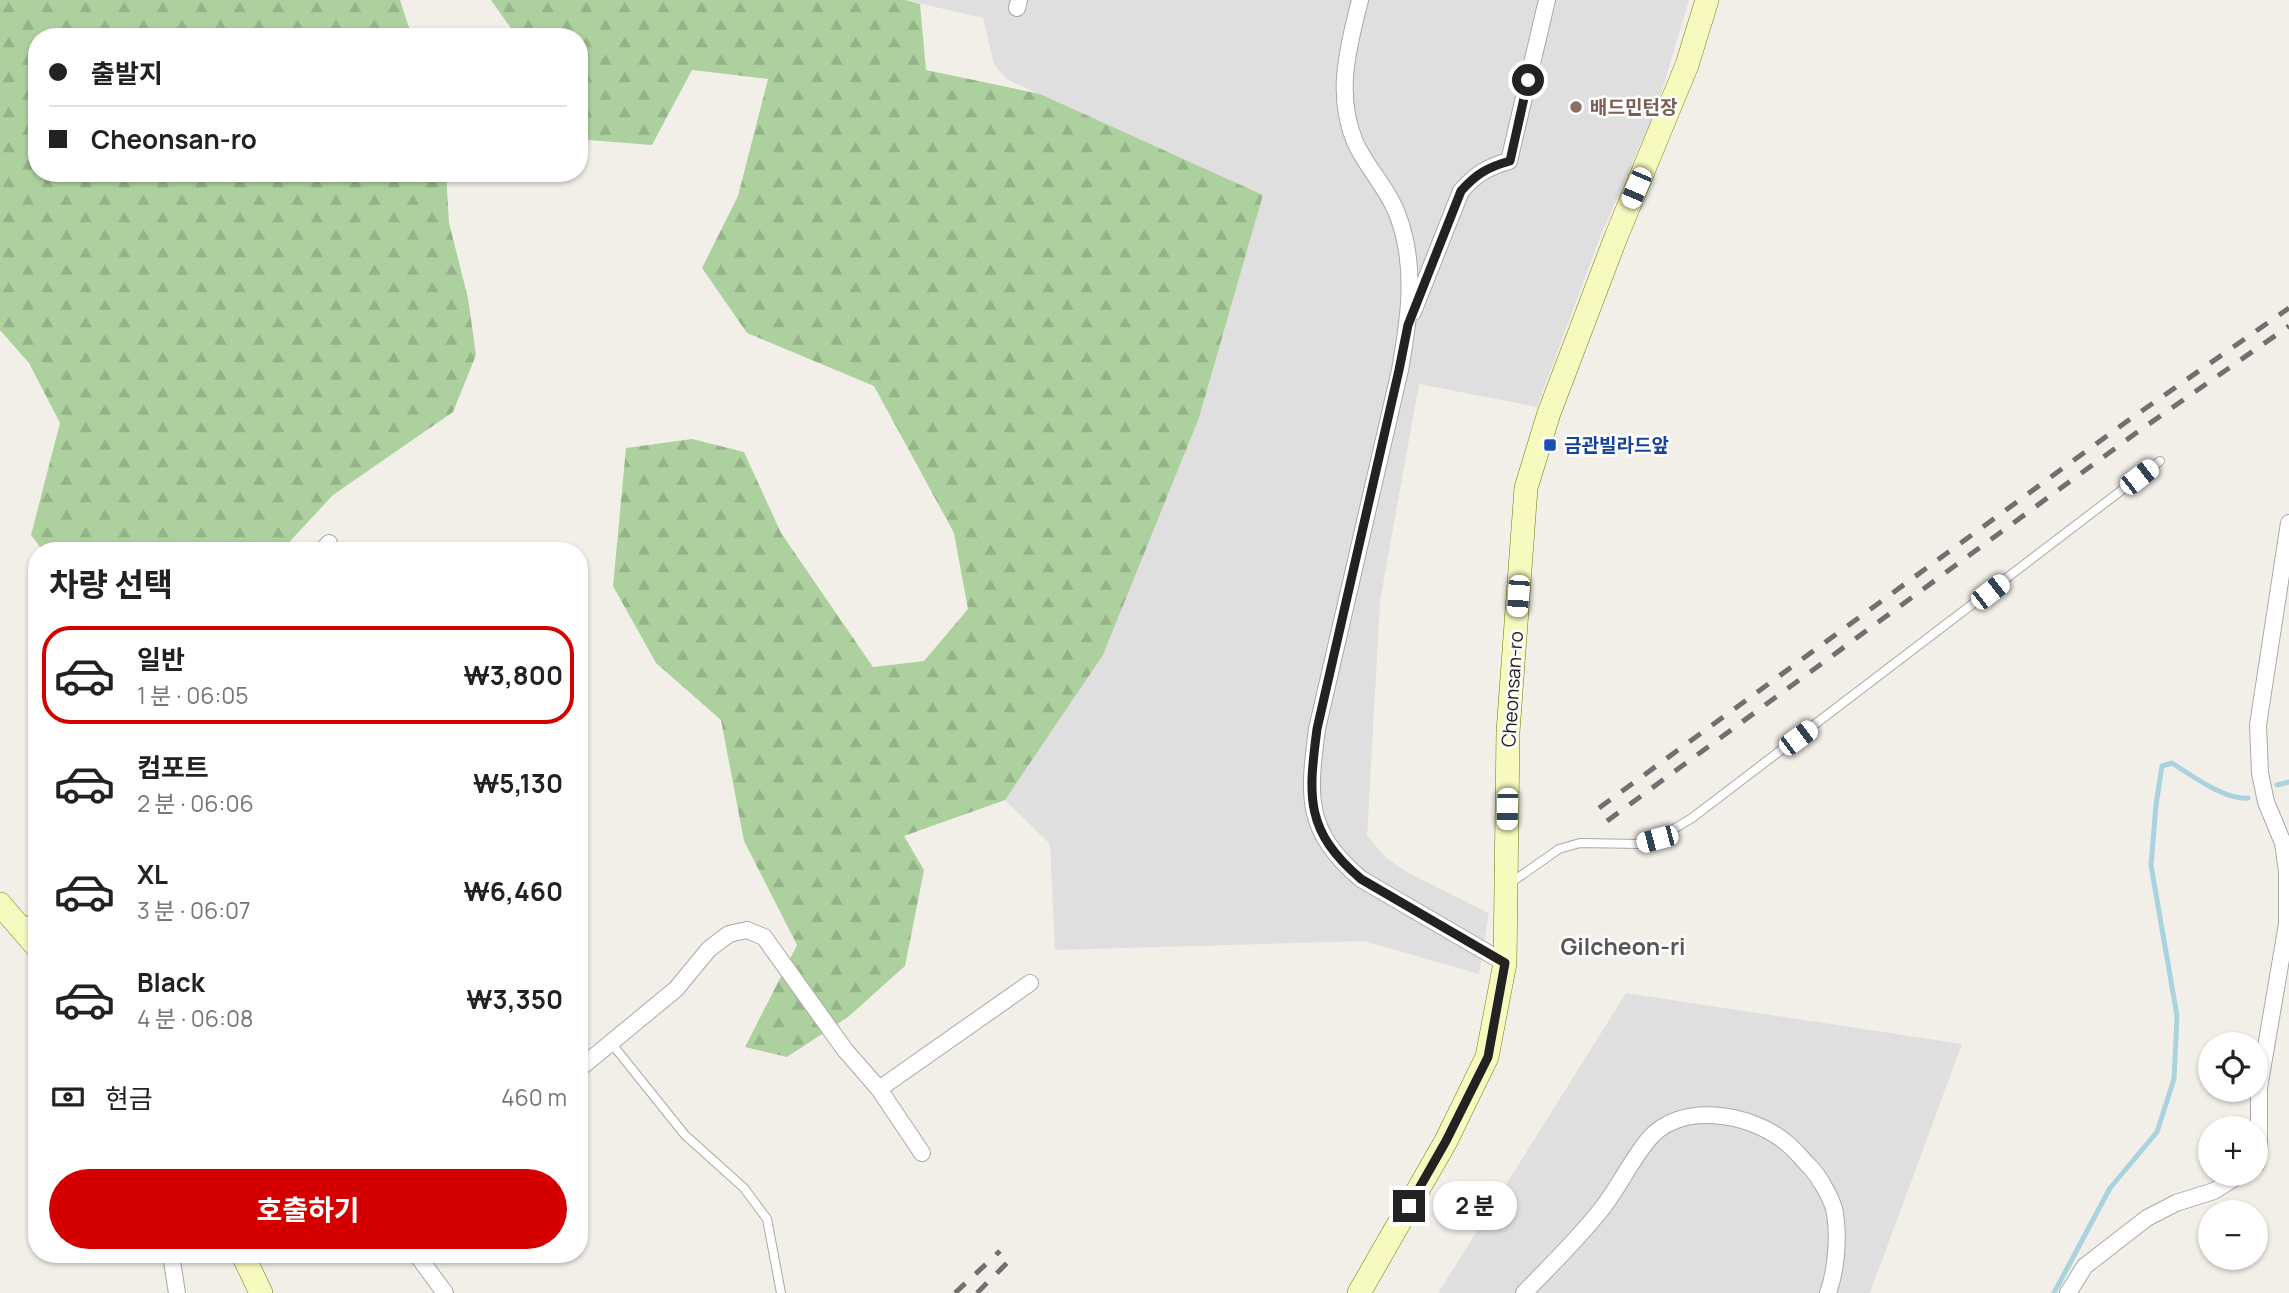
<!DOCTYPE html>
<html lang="ko">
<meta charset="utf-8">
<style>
:root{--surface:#fff;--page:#f2f2f2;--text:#222;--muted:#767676;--line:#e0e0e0;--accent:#d40000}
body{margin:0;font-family:Manrope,"Noto Sans KR",sans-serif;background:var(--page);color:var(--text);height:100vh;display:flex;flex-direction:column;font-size:26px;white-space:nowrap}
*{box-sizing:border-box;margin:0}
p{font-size:23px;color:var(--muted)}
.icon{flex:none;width:38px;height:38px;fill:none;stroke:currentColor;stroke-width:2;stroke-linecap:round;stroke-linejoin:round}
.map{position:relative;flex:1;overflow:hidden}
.drawer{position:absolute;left:28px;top:542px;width:560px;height:721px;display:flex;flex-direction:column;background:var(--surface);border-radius:28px;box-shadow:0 2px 5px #0004}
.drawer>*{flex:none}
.guide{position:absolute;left:28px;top:28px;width:560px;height:154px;border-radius:28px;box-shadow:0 2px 5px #0004;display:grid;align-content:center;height:154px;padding:0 21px;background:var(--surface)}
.buttons{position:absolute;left:2198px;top:1032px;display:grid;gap:14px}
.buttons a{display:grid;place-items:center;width:70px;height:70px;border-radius:50%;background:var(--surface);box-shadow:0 2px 5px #0004;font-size:35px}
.end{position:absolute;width:32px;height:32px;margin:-16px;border:9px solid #222;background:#fff;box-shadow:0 0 0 4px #fff}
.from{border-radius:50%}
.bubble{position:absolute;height:49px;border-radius:24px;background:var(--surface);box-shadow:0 2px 5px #0004;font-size:23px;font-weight:700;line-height:49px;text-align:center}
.car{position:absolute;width:21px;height:42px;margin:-21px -10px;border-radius:9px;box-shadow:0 0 5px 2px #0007;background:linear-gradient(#fff 24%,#345 0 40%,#fff 0 76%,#345 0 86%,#fff 0)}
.guide b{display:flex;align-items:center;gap:24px;height:66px;font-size:26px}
.guide b+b{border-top:2px solid var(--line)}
.guide i{width:18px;height:18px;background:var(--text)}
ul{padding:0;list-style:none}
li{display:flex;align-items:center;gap:21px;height:98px;margin:0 14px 10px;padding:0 7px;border:4px solid transparent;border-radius:28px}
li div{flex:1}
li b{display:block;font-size:26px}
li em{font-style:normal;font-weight:700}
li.selected{border-color:var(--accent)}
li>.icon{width:63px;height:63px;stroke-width:1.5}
h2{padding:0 21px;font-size:32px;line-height:84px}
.pay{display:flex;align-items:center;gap:18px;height:77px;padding:0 21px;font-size:26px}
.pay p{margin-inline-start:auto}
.cta{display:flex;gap:14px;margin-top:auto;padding:14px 21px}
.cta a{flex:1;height:80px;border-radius:42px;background:var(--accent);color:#fff;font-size:28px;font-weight:700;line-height:80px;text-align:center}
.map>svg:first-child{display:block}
</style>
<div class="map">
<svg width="2289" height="1293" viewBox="0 0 2289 1293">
<defs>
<pattern id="forest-firs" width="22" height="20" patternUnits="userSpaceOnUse" patternTransform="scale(1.75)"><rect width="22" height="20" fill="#add19e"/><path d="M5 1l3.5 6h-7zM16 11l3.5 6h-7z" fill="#95b388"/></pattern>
</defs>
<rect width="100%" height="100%" fill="#f2efe9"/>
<path fill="#e0dfdf" d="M905,0H1689L1657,107L1600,237L1537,407L1419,384L1380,601L1367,835L1386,858L1409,873L1489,913L1479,974L1364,941L1055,950L1050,844L1005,800L1103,655L1199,418L1263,195L1006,79L994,64L983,18Z
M1626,993L1962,1044L1870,1293H1438Z"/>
<path fill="url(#forest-firs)" d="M0,0H400L412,37H37V173H446L449,223L468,298L476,355L453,412L333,495L281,551H43L31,535L60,423L29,363L0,330Z
M491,0H905L920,4L926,70L1040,94L1263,195L1199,418L1103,655L1005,800L904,836L924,870L905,966L848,1017L787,1057L745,1047L797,945L744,841L721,720L656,663L613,586L626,448L692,439L744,452L781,533L873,667L924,661L968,609L954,533L874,386L747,333L702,268L738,196L768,79L692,70L652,145L588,140L579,127V37H517Z"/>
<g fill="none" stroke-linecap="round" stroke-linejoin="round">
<path stroke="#aad3df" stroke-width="5" d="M2277,785L2289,782
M2054,1293L2110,1188L2157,1132L2174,1079L2177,1016L2151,865L2156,805L2162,766L2172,763C2191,775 2226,801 2248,798"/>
<g stroke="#a9a9a9" stroke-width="10">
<path id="lane" d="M1509,884L1559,849L1580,843L1640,844L1657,839L1692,818L2160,461
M612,1044L685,1135L744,1188L767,1219L781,1293"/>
</g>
<g stroke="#a9a9a9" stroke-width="18">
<path id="street" d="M1360,0C1348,48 1335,94 1355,142C1366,167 1389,190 1398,216C1417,267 1409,319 1400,370L1317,729C1308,798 1305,831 1361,879L1505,963
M1017,8L1019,0
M1413,312L1461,191C1476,174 1488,167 1509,161L1547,0
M322,551L329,543
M22,929L37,920
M579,1069L676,989L709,949L729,934L747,930L764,937L845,1050L879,1089L922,1153
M879,1089L1030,983
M2256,1165L2259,1148V1088L2287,924V871L2283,843L2266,802L2260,773L2258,725L2289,523
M171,1255L177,1293
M417,1255L445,1293
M1524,1293C1550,1266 1577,1240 1600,1211C1618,1189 1630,1162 1648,1140C1680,1101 1749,1113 1784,1141C1794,1148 1802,1159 1810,1167C1819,1176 1834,1202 1835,1214C1839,1237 1836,1271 1828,1293
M2068,1293L2085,1266L2147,1218L2176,1203L2214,1191L2241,1174"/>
</g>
<g stroke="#707d05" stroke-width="24">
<path id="secondary" d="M0,904L37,947
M243,1255L261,1293
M1359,1293L1446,1141L1487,1057L1505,963L1508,732L1526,488L1549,413L1616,237L1687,65L1707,0"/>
</g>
<use href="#lane" stroke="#fff" stroke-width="8"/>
<use href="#street" stroke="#fff" stroke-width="16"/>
<use href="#secondary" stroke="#f7fabf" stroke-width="23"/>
<path stroke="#707070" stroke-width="5" stroke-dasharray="14 14" stroke-linecap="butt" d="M1599,808L2126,422L2289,308
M1607,821L2136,433L2289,326
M955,1293L1000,1251
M977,1293L1012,1258"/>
</g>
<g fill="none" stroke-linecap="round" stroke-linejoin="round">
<path stroke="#222" stroke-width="9" d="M1409,1206L1446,1141L1488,1057L1505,963L1361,879C1305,831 1308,798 1317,729L1399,370L1408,325L1461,191C1476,174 1488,167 1510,161L1528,80"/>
</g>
<circle fill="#8d6e63" stroke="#fff" stroke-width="2.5" cx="1576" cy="107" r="7"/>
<rect fill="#1a4fb4" stroke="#fff" stroke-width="2.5" x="1543" y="438" width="14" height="14" rx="3.5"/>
<g text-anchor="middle" stroke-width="5" stroke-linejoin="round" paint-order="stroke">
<g font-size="19" font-weight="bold" fill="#785e54" stroke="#fff" text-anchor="start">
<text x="1590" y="114">배드민턴장</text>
</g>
<g font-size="19" font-weight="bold" fill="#164399" stroke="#fff" text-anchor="start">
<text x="1564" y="452">금관빌라드앞</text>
</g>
<g font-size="19" fill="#222" stroke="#fff">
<text transform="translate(1512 689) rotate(-86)" y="7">Cheonsan-ro</text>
</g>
<g font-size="23" font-weight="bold" fill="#555" stroke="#fff">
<text x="1623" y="955">Gilcheon-ri</text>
</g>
</g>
</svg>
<div class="buttons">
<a><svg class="icon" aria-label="locate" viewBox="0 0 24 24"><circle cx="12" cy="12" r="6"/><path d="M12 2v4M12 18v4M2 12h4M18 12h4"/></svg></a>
<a>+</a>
<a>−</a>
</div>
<i class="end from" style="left:1528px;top:80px"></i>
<i class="end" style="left:1409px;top:1206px"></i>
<div class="bubble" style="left:1433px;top:1181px;width:84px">2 분</div>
<i class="car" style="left:1636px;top:188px;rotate:203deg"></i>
<i class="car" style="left:2139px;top:477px;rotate:52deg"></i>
<i class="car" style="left:1990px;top:592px;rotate:52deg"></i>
<i class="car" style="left:1518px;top:596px;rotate:184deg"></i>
<i class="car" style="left:1798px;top:738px;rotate:53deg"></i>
<i class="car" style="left:1507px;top:809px;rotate:181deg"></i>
<i class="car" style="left:1657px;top:839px;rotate:255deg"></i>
<div class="guide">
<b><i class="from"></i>출발지</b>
<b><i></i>Cheonsan-ro</b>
</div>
<section class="drawer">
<h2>차량 선택</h2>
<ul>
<li class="selected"><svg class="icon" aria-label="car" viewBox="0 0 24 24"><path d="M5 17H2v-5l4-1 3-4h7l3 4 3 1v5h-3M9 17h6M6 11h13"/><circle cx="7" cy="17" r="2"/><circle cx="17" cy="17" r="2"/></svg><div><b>일반</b><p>1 분 · 06:05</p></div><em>₩3,800</em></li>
<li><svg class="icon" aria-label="car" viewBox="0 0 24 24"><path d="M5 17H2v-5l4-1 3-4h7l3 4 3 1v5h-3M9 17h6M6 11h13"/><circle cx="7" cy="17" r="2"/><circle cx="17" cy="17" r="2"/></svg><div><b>컴포트</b><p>2 분 · 06:06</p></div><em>₩5,130</em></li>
<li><svg class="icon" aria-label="car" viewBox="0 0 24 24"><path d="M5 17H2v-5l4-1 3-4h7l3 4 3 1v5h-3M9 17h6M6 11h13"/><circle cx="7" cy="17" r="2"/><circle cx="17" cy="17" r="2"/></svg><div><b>XL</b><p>3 분 · 06:07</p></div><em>₩6,460</em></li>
<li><svg class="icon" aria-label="car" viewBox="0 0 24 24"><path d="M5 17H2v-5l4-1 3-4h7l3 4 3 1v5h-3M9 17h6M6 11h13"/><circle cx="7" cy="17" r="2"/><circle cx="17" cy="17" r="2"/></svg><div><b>Black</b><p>4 분 · 06:08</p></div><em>₩3,350</em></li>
</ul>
<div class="pay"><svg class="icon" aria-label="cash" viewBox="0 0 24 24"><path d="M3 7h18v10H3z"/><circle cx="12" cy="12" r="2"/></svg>현금<p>460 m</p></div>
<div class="cta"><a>호출하기</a></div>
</section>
</div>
